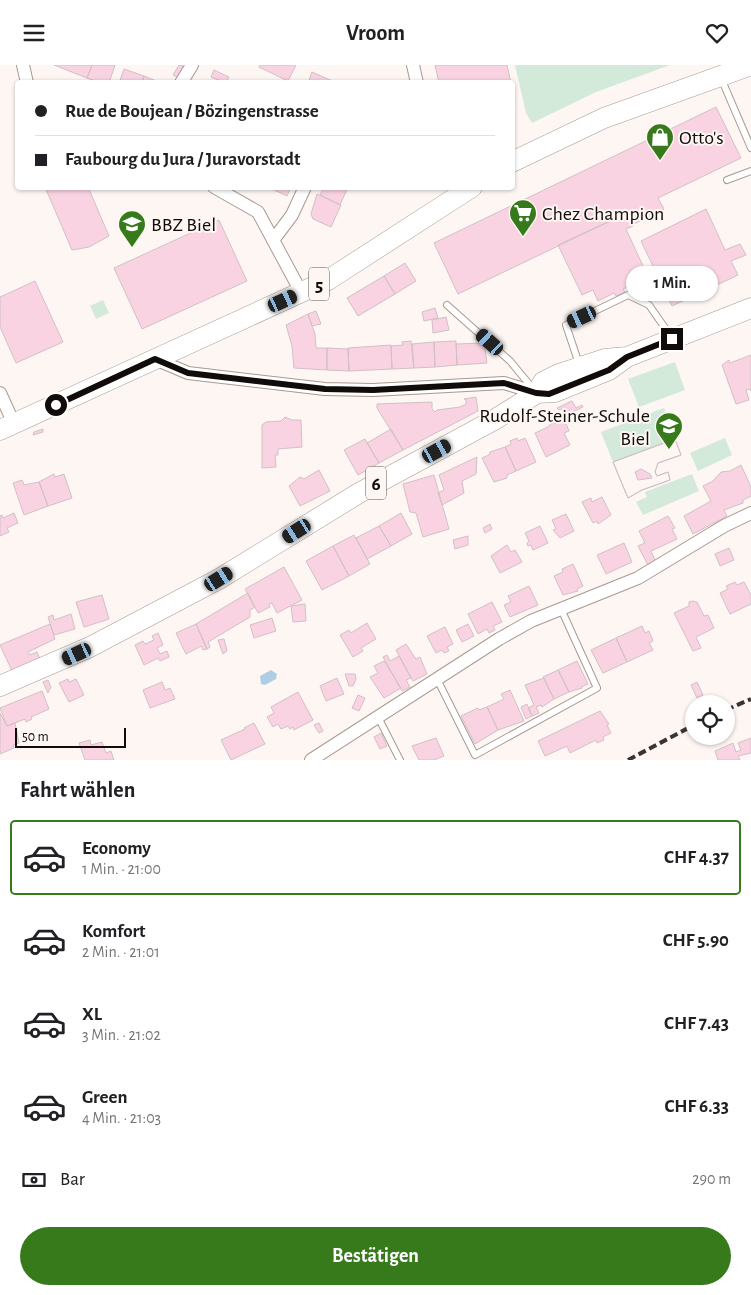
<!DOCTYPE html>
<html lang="de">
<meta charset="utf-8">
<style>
:root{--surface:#fff;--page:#f6f6f6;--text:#202124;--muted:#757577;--line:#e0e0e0;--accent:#367a1b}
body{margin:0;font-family:"Alegreya Sans",sans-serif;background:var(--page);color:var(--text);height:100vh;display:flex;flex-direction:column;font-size:19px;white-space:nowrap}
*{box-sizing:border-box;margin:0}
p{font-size:16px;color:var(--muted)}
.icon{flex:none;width:28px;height:28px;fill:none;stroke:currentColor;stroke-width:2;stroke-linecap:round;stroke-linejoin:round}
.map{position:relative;height:695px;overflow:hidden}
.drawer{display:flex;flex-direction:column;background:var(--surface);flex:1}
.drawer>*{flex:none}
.guide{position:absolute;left:15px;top:15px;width:500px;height:110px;border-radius:5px;box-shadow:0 1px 4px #0004;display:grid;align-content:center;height:110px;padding:0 20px;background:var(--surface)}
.tools{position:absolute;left:685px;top:630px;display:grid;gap:10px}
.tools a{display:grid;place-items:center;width:50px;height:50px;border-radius:50%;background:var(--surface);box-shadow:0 1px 4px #0004;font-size:25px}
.scale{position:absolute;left:15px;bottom:12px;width:111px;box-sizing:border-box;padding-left:5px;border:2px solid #110b09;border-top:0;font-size:14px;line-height:18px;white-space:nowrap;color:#110b09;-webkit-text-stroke:4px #fdf6f3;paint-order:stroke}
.end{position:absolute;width:22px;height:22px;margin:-11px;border:6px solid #110b09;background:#fff;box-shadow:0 0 0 2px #fff}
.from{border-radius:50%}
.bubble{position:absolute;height:35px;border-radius:18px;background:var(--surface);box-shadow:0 1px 4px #0004;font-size:16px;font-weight:700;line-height:35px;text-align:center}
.car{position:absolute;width:15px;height:30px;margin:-15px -8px;border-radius:6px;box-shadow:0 0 4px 1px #0007;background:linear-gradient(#222 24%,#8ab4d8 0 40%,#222 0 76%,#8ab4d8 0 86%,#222 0)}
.guide b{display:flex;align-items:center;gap:18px;height:48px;font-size:19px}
.guide b+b{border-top:1px solid var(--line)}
.guide i{width:12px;height:12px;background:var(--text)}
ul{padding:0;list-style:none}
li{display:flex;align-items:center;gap:15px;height:75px;margin:0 10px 8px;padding:0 10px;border:2px solid transparent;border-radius:5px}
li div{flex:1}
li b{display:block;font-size:19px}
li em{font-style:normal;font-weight:700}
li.current{border-color:var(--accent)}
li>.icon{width:45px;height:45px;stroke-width:1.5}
h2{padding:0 20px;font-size:22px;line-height:60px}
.pay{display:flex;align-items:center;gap:12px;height:55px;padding:0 20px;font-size:19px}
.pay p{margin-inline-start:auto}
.button{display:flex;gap:10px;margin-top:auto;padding:10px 20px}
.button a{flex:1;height:58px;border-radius:30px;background:var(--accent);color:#fff;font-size:20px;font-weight:700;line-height:58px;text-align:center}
header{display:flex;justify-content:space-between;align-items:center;height:65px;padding:0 20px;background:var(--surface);font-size:22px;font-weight:700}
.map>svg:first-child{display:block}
</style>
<header><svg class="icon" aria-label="menu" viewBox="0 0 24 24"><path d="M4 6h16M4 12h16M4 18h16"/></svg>Vroom<svg class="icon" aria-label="heart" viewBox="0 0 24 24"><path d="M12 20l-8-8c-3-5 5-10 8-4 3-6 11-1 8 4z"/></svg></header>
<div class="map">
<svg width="751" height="695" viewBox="0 0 751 695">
<rect width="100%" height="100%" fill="#fdf6f3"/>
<path fill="#d3e9da" d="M515,0H670L596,27L532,58L526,48Z
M103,235L109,248L96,254L90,241Z
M675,297L685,325L639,342L628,314Z
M664,343L675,374L613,397L601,367Z
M725,373L732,390L698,406L690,388Z
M692,409L699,426L643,450L636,437L647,432L645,427Z"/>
<path fill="#afcee6" d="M271,605L277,609L276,614L265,620L261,619L260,611Z"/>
<path fill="#f9d3e2" stroke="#d2c0c7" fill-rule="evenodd" d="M54,0H92L87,13Z
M92,0H115L109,18H100L87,13Z
M179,0L186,2L179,13L173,10Z
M260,0H296L288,16L259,2Z
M435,0H507L511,18H439Z
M124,4L144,11L142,18H119Z
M214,5L229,12L226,18L211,12Z
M312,7L337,18H308Z
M144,11L161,18H142Z
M716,42L741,93L658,133L664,144L636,158H632L627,148L458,229L434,178Z
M45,122H88L109,171L89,182L72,185Z
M268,122H291L287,131Z
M324,122H348L340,140L320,130Z
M317,129L341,140L331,162L313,154L311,149Z
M706,144L725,185L740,179L746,190L731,196L738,210L672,241L641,176Z
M627,148L633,161L626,164L643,201L634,205L639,216L623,224L625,227L616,231L614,228L598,236L593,225L582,230L558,180Z
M219,155L247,216L142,264L114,203Z
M405,198L416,216L395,229L384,211Z
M384,211L395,229L358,251L347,233Z
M35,216L63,277L16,298L0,262V232Z
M435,243L438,253L424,256L422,247Z
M316,246L321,259L312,261L308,249Z
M308,249L315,269L316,283H327V305L294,303L292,281L286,260Z
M446,252L449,265L433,268L432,255Z
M411,276L414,303L392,304L391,281L403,280L402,277Z
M456,276L457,300L435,302L434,277Z
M434,277L435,302L414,303L412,279Z
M484,278L487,298L457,300L456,279Z
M391,280L392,304L349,306L348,283Z
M327,283L348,284L349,306L327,305Z
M751,290V326L750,324L746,325L749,335L736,339L722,300L729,295L730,298Z
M476,332L478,346L403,385L377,343V339L432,337V344L435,347L437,345L460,342L466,339V334H464Z
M572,336L576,343L582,340L583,342L565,351L562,344L559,345L557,343Z
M285,352L292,355H301L302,382L278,384V390H275L276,402L262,403V360L266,357L281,356Z
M564,354L569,366L564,368L570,380L546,392L535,368L548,362L552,357L555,359Z
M43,364V367L33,370L34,367Z
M391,364L403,385L379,398L367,378Z
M517,373L518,376L525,373L536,397L516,406L505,382L511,379L510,376Z
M365,374L379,398L358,410L344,385Z
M675,374L681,390L658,398L655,407L657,411L668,407L670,415L642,425L628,433L613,397ZM641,404L650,409L652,413L638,415L635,407Z
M675,374L681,390L658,398L655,407L657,411L668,407L670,415L642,425L628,433L613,397Z
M505,382L516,406L507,410V413L494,417L482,393L489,390L490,387Z
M477,392L476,409L462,416L464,428L442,440L438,428L444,425L439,410Z
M741,400L751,422V431L743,435V438L724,445L727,451L693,469L684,451L711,436L703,421L713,416L721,407L730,406Z
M319,405L330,426L300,441L289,421L300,412L304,414Z
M54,409L55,412L64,409L72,433L48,441L39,417Z
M434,410L449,464L423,472L416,448L410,447L403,419Z
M22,415L24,420L39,417L48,441L24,450L13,418Z
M602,432L611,450L598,459L597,456L593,458L582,437L591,433L592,437Z
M14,448L18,458L7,463L9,467L0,471V451L2,450L3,453Z
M401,448L412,469L391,481L379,461Z
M566,449L574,466L560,473L553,465L556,464L552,455Z
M668,451L675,463L672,464L677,474L651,486L655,495L648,500L638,481L645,478L639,466Z
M490,459L492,464L485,468L483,463Z
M379,461L391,481L367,494L356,473Z
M540,461L548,478L533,485L531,480L528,481L527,478L529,476L525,468Z
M354,470L370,499L349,511L333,481Z
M468,471V480L455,484L453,475Z
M624,478L632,497L606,509L597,490Z
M507,480L511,487L515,485L522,497L500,508L491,491Z
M333,481L349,511L322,525L306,496Z
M729,483L734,495L720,501L715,489Z
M573,499L583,521L577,524L578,526L563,530L554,511L563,507L562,504Z
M284,502L302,535L277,548L272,538L269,539L270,542L258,548L245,524Z
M735,517L737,520L744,517L751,530V539L730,549L720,528L728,524L726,521Z
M529,521L538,540L510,552L504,540L511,537L508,531Z
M248,528L255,542L250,545V552L208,577L210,582L207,584L196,559Z
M102,530L109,554L84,562L76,537Z
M692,536L697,537L704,551L708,550L714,563L696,572L701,583L693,586L674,548L689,541V537Z
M492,537L502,557L493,561L495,565L489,568L487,564L478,569L468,549Z
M305,539L306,556L293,557L291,541Z
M71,549L75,564L54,570L48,552L53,550L54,555Z
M272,553L276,566L254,573L250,560Z
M367,558L376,574L361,583L363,586L353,592L340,570L349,565L351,568Z
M50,559L55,574L28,587L30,590L37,587L40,594L12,606L0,580Z
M196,559L207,584L203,585L201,581L186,589L176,568Z
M468,559L474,571L462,577L456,565Z
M642,561L645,568L649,566L653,576L649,578L653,585L627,597L616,573Z
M445,562L453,579L447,582L449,586L444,588L442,585L436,588L427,571Z
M158,568L163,580L157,583L160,589L167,586L169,592L160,596L158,593L144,600L135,580L143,576L145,579L154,575L152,571Z
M616,573L627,597L603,608L591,585Z
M224,574L227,586L223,589L218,575Z
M406,579L416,594L420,592L427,609L413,616L396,585Z
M387,590L390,596L399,591L411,613L406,615L410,622L402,626L383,592Z
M384,596L401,623L384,633L370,612L378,608L374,601Z
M577,596L588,619L581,622L582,623L569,627L558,605Z
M558,605L569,627L554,634L543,612Z
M345,609H355L356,614L353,621H349Z
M337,613L344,629L326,636L320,621Z
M544,613L554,634L542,642L541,640L536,642L539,648L532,651L528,643L534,640L525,620Z
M68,614L69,617L76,614L84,630L69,637L59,618Z
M48,615L51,622L48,628L43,617Z
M162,617L165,625L170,623L175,634L150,643L143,625Z
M697,617L703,630L697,633L691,620Z
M510,625L524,656L498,665L487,642L504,634L501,629Z
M42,626L49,644L31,652L32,654L26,657L25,654L7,661L0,643Z
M298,627L313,655L294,665L293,662L290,664L288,661L281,664L278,659L273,662L267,652L274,648L271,642Z
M358,630L365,633L359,646L352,643Z
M527,639L532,651L526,654L521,642Z
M487,642L498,665L475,679L461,651L478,643L479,645Z
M600,646L609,659L607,660L611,668L603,672L604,675L597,678L596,675L570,688L567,681L545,691L538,676Z
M0,648L7,661L15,658L19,678L13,680L14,683L0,689Z
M254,658L265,679L231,695L221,675L245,664L244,663Z
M319,658L323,666L319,668L314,660Z
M381,668L387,681L380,684L374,672Z
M436,673L444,691L434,695H419L412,681Z
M751,673V688L738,691L740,695H718L715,686L733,678L736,687L741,685L738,678Z
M90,675L91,680L102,677L106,688L111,686L114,695H85L79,678Z"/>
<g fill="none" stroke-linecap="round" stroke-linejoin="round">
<g stroke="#a99991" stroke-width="8">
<path id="service" d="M721,13L751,83
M727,115L751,106
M447,240L510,296L534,325
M579,299L566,260L628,230L649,240L672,273
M437,614L475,690L597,623L561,544
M378,652L400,695"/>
</g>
<g stroke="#a99991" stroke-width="14">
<path id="minor" d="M23,0L27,18
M413,0L417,18
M181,18L192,0
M214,122L258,147L301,227
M274,174L292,150L305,122
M155,294L188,308L325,324L373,325L504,318L537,328
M0,328L14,359
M311,695L499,574L531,556L638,513L724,461L751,448"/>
</g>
<g stroke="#a99991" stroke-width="21">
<path id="primary" d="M512,97L604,53L751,0
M537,328L555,327L609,305L627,292L751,243
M0,365L328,215L472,122
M0,621L90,582L219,514L359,428L494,355L537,328L543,317L559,309L605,294L627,292"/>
</g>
<use href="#service" stroke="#fff" stroke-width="6"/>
<use href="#minor" stroke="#fff" stroke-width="12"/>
<use href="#primary" stroke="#fff" stroke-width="20"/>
<path stroke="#3a3432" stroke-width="4" stroke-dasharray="8 4" stroke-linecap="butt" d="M726,645L751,634
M628,695L694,660"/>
</g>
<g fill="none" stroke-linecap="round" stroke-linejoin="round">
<path stroke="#110b09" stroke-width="6" d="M56,340L155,294L188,308L325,324L373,325L504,318L536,328L549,329L609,305L627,292L672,274"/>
</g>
<defs>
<g id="shop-pin" transform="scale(1.4375)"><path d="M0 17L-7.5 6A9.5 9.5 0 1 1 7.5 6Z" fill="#367a1b" stroke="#fdf6f3"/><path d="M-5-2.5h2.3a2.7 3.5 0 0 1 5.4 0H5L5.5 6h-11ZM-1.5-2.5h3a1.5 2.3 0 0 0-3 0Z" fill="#fff"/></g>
<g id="supermarket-pin" transform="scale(1.4375)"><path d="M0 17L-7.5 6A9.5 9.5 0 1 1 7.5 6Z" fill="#367a1b" stroke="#fdf6f3"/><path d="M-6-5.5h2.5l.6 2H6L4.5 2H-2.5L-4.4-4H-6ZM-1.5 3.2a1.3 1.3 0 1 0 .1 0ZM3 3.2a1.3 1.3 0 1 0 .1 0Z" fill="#fff"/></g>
<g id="school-pin" transform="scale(1.4375)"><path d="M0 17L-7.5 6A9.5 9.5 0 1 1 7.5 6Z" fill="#367a1b" stroke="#fdf6f3"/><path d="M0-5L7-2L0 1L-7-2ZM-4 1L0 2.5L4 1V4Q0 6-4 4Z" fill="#fff"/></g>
</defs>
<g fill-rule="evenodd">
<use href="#shop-pin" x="660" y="72"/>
<use href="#supermarket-pin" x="523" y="148"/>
<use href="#school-pin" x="132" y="159"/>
<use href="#school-pin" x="669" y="361"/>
</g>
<g text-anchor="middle" stroke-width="4" stroke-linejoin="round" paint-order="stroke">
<g fill="#fdf6f3" stroke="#58524f" stroke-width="1">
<rect x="309" y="202.5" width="20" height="33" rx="4"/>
<rect x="366" y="401.5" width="20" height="33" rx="4"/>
</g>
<g font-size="19" font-weight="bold" fill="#110b09">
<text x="319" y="226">5</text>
<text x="376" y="425">6</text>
</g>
<g font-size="20" fill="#110b09" stroke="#fdf6f3" text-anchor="start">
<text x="679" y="79">Otto's</text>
<text x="542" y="155">Chez Champion</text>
<text x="151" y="166">BBZ Biel</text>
<text x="650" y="357" text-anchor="end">Rudolf-Steiner-Schule<tspan x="650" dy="23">Biel</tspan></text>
</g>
</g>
</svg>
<div class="tools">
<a><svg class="icon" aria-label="locate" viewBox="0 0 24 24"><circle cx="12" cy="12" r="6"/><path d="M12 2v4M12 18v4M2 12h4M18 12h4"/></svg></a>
</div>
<div class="scale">50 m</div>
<i class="end from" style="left:56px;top:340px"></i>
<i class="end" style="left:672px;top:274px"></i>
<div class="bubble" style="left:626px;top:201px;width:92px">1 Min.</div>
<i class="car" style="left:283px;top:236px;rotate:65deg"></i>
<i class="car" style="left:582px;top:252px;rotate:245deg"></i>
<i class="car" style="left:490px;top:277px;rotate:312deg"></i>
<i class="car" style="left:437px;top:386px;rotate:61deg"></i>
<i class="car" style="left:297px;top:466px;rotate:238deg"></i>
<i class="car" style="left:219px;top:514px;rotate:58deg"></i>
<i class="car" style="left:77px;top:589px;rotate:245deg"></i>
<div class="guide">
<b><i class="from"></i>Rue de Boujean / Bözingenstrasse</b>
<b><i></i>Faubourg du Jura / Juravorstadt</b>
</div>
</div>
<section class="drawer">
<h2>Fahrt wählen</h2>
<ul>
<li class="current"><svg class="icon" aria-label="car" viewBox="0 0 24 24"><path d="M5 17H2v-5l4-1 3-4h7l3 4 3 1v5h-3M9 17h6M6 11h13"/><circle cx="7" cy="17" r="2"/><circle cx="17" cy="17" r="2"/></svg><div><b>Economy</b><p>1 Min. · 21:00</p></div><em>CHF 4.37</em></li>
<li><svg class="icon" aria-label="car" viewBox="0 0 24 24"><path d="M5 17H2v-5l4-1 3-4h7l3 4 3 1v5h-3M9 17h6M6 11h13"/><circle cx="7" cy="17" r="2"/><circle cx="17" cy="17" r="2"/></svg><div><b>Komfort</b><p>2 Min. · 21:01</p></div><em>CHF 5.90</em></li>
<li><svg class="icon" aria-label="car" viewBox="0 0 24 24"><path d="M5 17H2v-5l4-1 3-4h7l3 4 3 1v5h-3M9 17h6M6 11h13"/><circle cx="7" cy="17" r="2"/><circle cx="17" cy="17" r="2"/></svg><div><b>XL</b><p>3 Min. · 21:02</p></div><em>CHF 7.43</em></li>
<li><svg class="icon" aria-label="car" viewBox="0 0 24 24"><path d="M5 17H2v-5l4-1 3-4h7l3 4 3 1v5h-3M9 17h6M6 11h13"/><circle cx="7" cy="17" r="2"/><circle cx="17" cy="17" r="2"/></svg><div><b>Green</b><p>4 Min. · 21:03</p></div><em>CHF 6.33</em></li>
</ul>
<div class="pay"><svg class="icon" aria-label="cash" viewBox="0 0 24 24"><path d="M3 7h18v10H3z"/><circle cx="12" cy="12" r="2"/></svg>Bar<p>290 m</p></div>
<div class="button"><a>Bestätigen</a></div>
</section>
